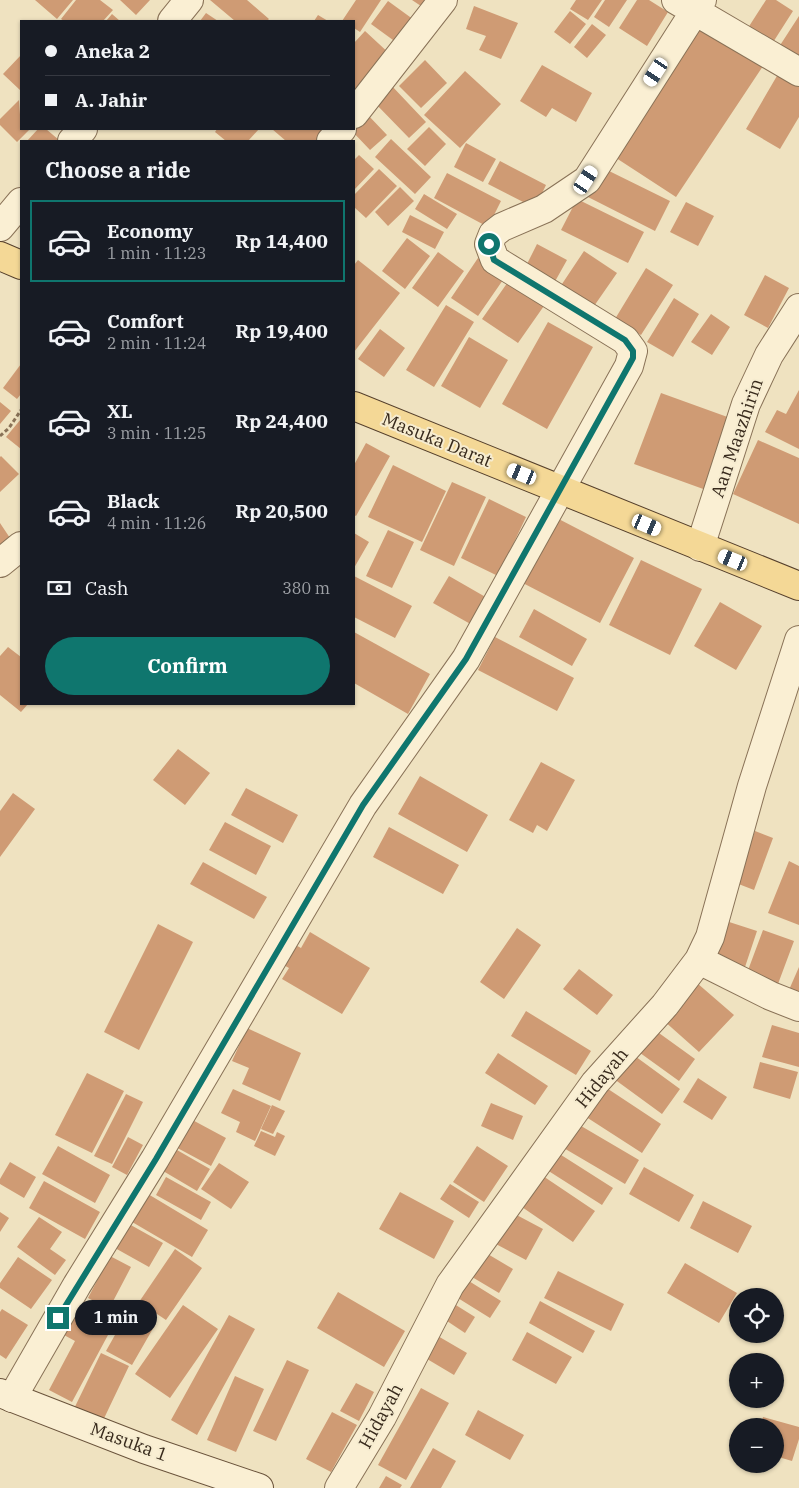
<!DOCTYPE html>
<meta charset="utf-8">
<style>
:root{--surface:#171b24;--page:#242831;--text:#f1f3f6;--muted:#9ea1a6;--line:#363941;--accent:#0f766e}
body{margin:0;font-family:"IBM Plex Serif",serif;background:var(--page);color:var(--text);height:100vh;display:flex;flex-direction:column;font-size:19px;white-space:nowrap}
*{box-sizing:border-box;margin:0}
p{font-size:16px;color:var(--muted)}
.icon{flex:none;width:28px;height:28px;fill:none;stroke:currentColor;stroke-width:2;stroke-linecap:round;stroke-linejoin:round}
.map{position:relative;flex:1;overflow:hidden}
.details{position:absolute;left:20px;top:140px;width:335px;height:565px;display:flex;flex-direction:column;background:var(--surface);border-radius:0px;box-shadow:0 1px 4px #0004}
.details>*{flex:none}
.banner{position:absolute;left:20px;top:20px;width:335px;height:110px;border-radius:0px;box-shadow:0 1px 4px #0004;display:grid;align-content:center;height:110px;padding:0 25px;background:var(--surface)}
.buttons{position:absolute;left:729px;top:1288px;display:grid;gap:10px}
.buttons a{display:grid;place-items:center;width:55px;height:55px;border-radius:50%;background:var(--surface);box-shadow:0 1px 4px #0004;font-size:25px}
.end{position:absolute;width:22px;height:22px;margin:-11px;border:6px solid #0f766e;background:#fff;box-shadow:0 0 0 2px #fff}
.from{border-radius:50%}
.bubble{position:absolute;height:35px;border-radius:18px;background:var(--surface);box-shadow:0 1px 4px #0004;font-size:16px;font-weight:800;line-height:35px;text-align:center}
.car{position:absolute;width:15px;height:30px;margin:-15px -8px;border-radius:6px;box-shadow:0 0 4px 1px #0007;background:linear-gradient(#fff 24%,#345 0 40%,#fff 0 76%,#345 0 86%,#fff 0)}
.banner b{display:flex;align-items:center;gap:18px;height:48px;font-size:19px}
.banner b+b{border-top:1px solid var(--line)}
.banner i{width:12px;height:12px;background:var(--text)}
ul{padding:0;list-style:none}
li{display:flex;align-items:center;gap:15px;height:82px;margin:0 10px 8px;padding:0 15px;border:2px solid transparent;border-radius:0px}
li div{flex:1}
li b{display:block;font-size:19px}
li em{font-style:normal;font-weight:800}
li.active{border-color:var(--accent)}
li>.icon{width:45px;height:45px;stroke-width:1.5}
h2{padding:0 25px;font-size:22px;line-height:60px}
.pay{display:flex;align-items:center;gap:12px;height:55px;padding:0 25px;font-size:19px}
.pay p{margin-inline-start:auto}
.cta{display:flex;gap:10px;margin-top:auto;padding:10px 25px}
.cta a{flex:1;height:58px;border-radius:30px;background:var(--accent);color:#fff;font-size:20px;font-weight:800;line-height:58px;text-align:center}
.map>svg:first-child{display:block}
</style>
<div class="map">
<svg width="799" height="1488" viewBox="0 0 799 1488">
<rect width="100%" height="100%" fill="#efe2c0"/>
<path fill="#cf9b74" d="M35,0H73L57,19Z
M76,0H100L113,10L103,21H64L61,19Z
M120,0H150L136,15Z
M210,0H247L269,19L267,21H235Z
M356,0H381L360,32L354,28V21H342Z
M412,0H438L430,12Z
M576,0H602L588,20L570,9Z
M605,0H627L609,27L594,17Z
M637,0H649L668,12L647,46L619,28Z
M766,0H776L793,11L770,47L746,31Z
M388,1L421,25L404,48L371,24Z
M474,6L518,23L501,59L479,50L486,36L466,29Z
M570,11L586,24L570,44L554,32Z
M206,13L218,21H200Z
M112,14L120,21H106Z
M318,15L328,21H314Z
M799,16V65L777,50Z
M700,20L765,63L676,197L610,154Z
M592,24L606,35L587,58L574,47Z
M365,31L392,56L354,99V43Z
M21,55V91L3,74Z
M425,60L447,83L421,108L399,86Z
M542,65L592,93L576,122L552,108L546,117L520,101Z
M781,69L799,80V117L780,149L746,129Z
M465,71L501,104L460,148L424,115Z
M390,84L426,122L409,138L373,101Z
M19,100L21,129H30L17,142L0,125V119Z
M367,114L387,135L370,150L350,129Z
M429,127L446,144L425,166L407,149Z
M38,129H46L59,140L27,141Z
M217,129H259L248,141H226L215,132Z
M272,129H329L317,141H286Z
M391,139L431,177L415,194L375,157Z
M466,143L496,159L483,182L454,167Z
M359,155L374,169L354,190V160Z
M500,161L546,185L535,208L488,184Z
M603,168L670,201L655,231L588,197Z
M379,169L397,186L366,218L354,207V195Z
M447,173L501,201L488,227L434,198Z
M400,187L414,201L388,226L375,212Z
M424,194L457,214L447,229L415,209Z
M577,199L644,232L628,263L561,230Z
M686,202L714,216L698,246L670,232Z
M410,215L444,232L435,249L402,232Z
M407,238L430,256L405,289L382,271Z
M537,244L567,260L553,285L524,270Z
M584,251L617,273L592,309L560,287Z
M438,252L464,271L438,307L412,288Z
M478,258L505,277L478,316L451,298Z
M358,260L400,293L354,352V265Z
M646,268L673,285L641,335L615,319Z
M765,275L789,288L768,328L744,315Z
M510,279L546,303L518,343L482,319Z
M674,298L699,314L673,357L647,342Z
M446,305L474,322L434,387L406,370Z
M711,314L730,327L712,355L691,342Z
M548,322L593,347L547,429L502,404Z
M380,329L405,348L384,377L358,359Z
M469,337L508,360L480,408L441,386Z
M21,364V394L17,399L3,388Z
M799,390V449L765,432L777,410L786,414Z
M661,393L733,419L706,490L634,464Z
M0,402L11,411L0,424Z
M21,419V449L6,437Z
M758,440L799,458V524L733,494Z
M366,443L390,456L356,516L354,515V465Z
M1,456L19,474L0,492V457Z
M393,465L446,491L422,542L368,517Z
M452,482L486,497L454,566L420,550Z
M489,499L526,517L498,576L461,558Z
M551,515L634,558L600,623L517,580Z
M0,523L14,544L0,554Z
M388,530L414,542L392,588L366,576Z
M354,533L369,542L354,568Z
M641,560L702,589L670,655L609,625Z
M354,576L412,606L395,638L354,617Z
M449,576L489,599L474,626L433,603Z
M720,602L762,626L736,670L694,646Z
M534,609L587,639L572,666L519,637Z
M354,632L430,674L408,714L354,683Z
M495,637L574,678L557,711L478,670Z
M8,647L21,657V704H28L21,712L0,695V656Z
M178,749L210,773L185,805L153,780Z
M541,762L575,780L547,831L537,825L533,833L509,820Z
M420,776L488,815L467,852L398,814Z
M246,788L298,815L283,843L231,815Z
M13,793L35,809L0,857V811Z
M225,822L271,846L256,875L209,850Z
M389,827L459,865L443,894L373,857Z
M755,831L773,838L754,890L736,883Z
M789,861L799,866V925L768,913Z
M203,862L267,897L254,919L190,884Z
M723,920L757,931L744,970L710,958Z
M158,924L193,942L139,1050L104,1032Z
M517,928L541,945L504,999L480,982Z
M763,930L794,941L775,992L744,981Z
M310,932L370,968L342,1014L282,979L289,968L278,962L290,942L301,948Z
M799,967V1005L785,999Z
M579,969L613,995L597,1015L563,989Z
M697,983L734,1015L699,1052L663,1020Z
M526,1011L591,1051L576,1075L511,1036Z
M772,1025L799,1033V1067L762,1057Z
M247,1028L301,1053L280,1101L242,1084L249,1068L232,1061Z
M652,1028L695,1059L679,1081L636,1050Z
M628,1051L680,1089L662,1114L610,1076Z
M498,1053L548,1086L535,1105L485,1073Z
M760,1062L798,1072L790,1099L753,1088Z
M87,1073L124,1091L92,1153L55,1135Z
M698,1078L727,1097L712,1120L683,1102Z
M599,1083L661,1124L642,1153L580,1113Z
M233,1089L271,1106L255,1141L236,1132L240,1122L221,1113Z
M126,1094L143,1102L112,1164L94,1156Z
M491,1103L523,1116L513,1140L481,1126Z
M272,1105L285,1111L273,1134L261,1129Z
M185,1116L226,1138L211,1166L170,1144Z
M576,1123L639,1160L625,1184L562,1147Z
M261,1131L275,1137L277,1132L285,1136L275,1156L254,1146Z
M128,1137L143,1145L127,1175L112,1167Z
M58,1146L110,1175L95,1203L42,1174Z
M170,1146L210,1169L197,1191L158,1168Z
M477,1146L508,1166L484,1202L453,1182Z
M558,1153L613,1188L602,1205L547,1170Z
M10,1162L36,1177L24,1198L0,1184V1179Z
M219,1163L249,1182L231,1209L201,1189Z
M644,1167L694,1195L679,1222L629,1194Z
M540,1174L595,1211L573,1242L519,1205Z
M166,1177L211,1202L201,1220L156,1195Z
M44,1181L100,1212L85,1239L29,1208Z
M450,1184L479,1202L469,1218L440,1199Z
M143,1191L208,1230L192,1257L127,1219Z
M400,1192L454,1221L434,1259L379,1229Z
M703,1201L752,1226L738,1253L690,1228Z
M0,1212L9,1218L0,1232Z
M511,1212L543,1229L526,1260L494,1243Z
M39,1217L62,1232L50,1249L66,1260L55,1275L17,1247Z
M120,1219L163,1243L149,1267L106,1243Z
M175,1249L202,1268L166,1320L139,1302Z
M481,1250L513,1269L499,1293L467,1274Z
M110,1256L131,1267L109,1309L88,1298Z
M18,1257L52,1280L31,1309L0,1288V1283Z
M685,1263L737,1293L719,1323L667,1293Z
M558,1271L624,1304L611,1331L544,1298Z
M464,1278L501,1301L490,1318L453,1295Z
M338,1292L405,1331L384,1367L317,1328Z
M540,1301L595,1331L583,1353L529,1323Z
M451,1302L475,1317L465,1333L441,1317Z
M183,1305L218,1329L170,1398L135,1374Z
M2,1309L28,1325L6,1359L0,1355V1312Z
M129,1310L155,1325L132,1365L106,1351Z
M63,1311L108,1335L72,1402L49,1390L75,1341L53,1329Z
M229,1315L255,1329L197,1435L171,1420Z
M431,1332L467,1353L454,1375L417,1353Z
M527,1332L572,1357L556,1384L512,1360Z
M101,1353L129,1366L98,1431L70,1417Z
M287,1360L309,1370L276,1441L253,1431Z
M235,1376L264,1389L236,1452L207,1440Z
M356,1383L374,1392L359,1421L340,1411Z
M421,1388L449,1403L406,1480L378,1465Z
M478,1410L524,1435L510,1460L465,1435Z
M332,1412L357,1425L331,1472L306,1459Z
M763,1417L799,1427V1439L792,1461L775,1456V1426H761Z
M433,1448L456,1461L441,1488H410Z
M386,1476L402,1485L400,1488H379Z"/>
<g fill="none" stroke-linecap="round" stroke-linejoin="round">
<g stroke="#897257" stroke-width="30">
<path id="street" d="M676,0L799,72
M172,21L189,0
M354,114L443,0
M72,141L83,129
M331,141L342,129
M0,227L21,202
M700,547L746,404L769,355L799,308
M0,563L21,546
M699,960L771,996L799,1007
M12,1398L77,1285L155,1159L363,805L466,659L629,366L633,351L625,340L495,260L489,244L493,234L502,227L544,209L587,180L702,0
M339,1488L382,1417L450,1285L595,1083L665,1005L699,960L710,937L752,786L799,640"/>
</g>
<g stroke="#6a533b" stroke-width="30">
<path id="secondary" d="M0,1393L144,1449L259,1488"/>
</g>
<g stroke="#56402c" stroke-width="30">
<path id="primary" d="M0,256L21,265
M354,406L799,586"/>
</g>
<path stroke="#897257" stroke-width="3" stroke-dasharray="4 2.5" stroke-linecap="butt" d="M0,436L9,428L21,410"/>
<use href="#street" stroke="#faefd3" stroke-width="28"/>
<use href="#secondary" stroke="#faefd3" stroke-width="28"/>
<use href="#primary" stroke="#f4d896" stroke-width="28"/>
</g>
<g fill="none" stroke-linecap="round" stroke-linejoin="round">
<path stroke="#0f766e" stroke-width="6" d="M58,1318L156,1159L363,805L466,659L633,358V351L625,340L494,260L489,244"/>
</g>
<g text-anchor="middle" stroke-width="4" stroke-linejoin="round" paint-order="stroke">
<g font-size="18" fill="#382a1c" stroke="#f6ecd0">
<text transform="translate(737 438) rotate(-71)" y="6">Aan Maazhirin</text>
<text transform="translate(437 440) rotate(22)" y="6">Masuka Darat</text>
<text transform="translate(602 1078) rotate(-51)" y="6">Hidayah</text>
<text transform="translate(381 1416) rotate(-61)" y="6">Hidayah</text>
<text transform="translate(129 1442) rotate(20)" y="6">Masuka 1</text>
</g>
</g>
</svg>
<div class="buttons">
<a><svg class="icon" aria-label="locate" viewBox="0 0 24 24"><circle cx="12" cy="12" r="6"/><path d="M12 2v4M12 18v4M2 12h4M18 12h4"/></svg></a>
<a>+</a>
<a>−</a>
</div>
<i class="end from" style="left:489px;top:244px"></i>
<i class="end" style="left:58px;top:1318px"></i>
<div class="bubble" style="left:75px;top:1300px;width:82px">1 min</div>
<i class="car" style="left:656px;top:72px;rotate:213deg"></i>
<i class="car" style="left:586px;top:180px;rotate:33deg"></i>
<i class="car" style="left:522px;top:474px;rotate:292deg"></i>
<i class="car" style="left:647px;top:525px;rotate:113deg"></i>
<i class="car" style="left:733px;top:560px;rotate:292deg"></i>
<div class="banner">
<b><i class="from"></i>Aneka 2</b>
<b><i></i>A. Jahir</b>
</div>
<section class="details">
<h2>Choose a ride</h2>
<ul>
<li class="active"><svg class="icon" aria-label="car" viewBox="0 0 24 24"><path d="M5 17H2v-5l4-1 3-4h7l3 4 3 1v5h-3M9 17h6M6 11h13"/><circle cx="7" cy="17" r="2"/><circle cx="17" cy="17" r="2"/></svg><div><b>Economy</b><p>1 min · 11:23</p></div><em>Rp 14,400</em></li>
<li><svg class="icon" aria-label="car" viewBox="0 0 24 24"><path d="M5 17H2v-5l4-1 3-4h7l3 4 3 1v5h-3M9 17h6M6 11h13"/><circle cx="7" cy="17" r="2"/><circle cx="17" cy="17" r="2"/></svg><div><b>Comfort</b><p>2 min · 11:24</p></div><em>Rp 19,400</em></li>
<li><svg class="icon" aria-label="car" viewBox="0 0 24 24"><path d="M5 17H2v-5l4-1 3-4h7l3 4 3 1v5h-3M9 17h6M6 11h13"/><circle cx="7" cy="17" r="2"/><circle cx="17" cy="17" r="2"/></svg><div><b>XL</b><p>3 min · 11:25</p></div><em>Rp 24,400</em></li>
<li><svg class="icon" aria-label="car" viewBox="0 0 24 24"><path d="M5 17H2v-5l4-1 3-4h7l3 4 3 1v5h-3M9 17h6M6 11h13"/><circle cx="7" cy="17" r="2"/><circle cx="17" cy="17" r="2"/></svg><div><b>Black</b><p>4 min · 11:26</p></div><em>Rp 20,500</em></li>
</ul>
<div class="pay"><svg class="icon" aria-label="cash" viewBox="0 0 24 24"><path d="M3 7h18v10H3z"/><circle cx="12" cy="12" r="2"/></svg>Cash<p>380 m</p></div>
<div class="cta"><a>Confirm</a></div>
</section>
</div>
